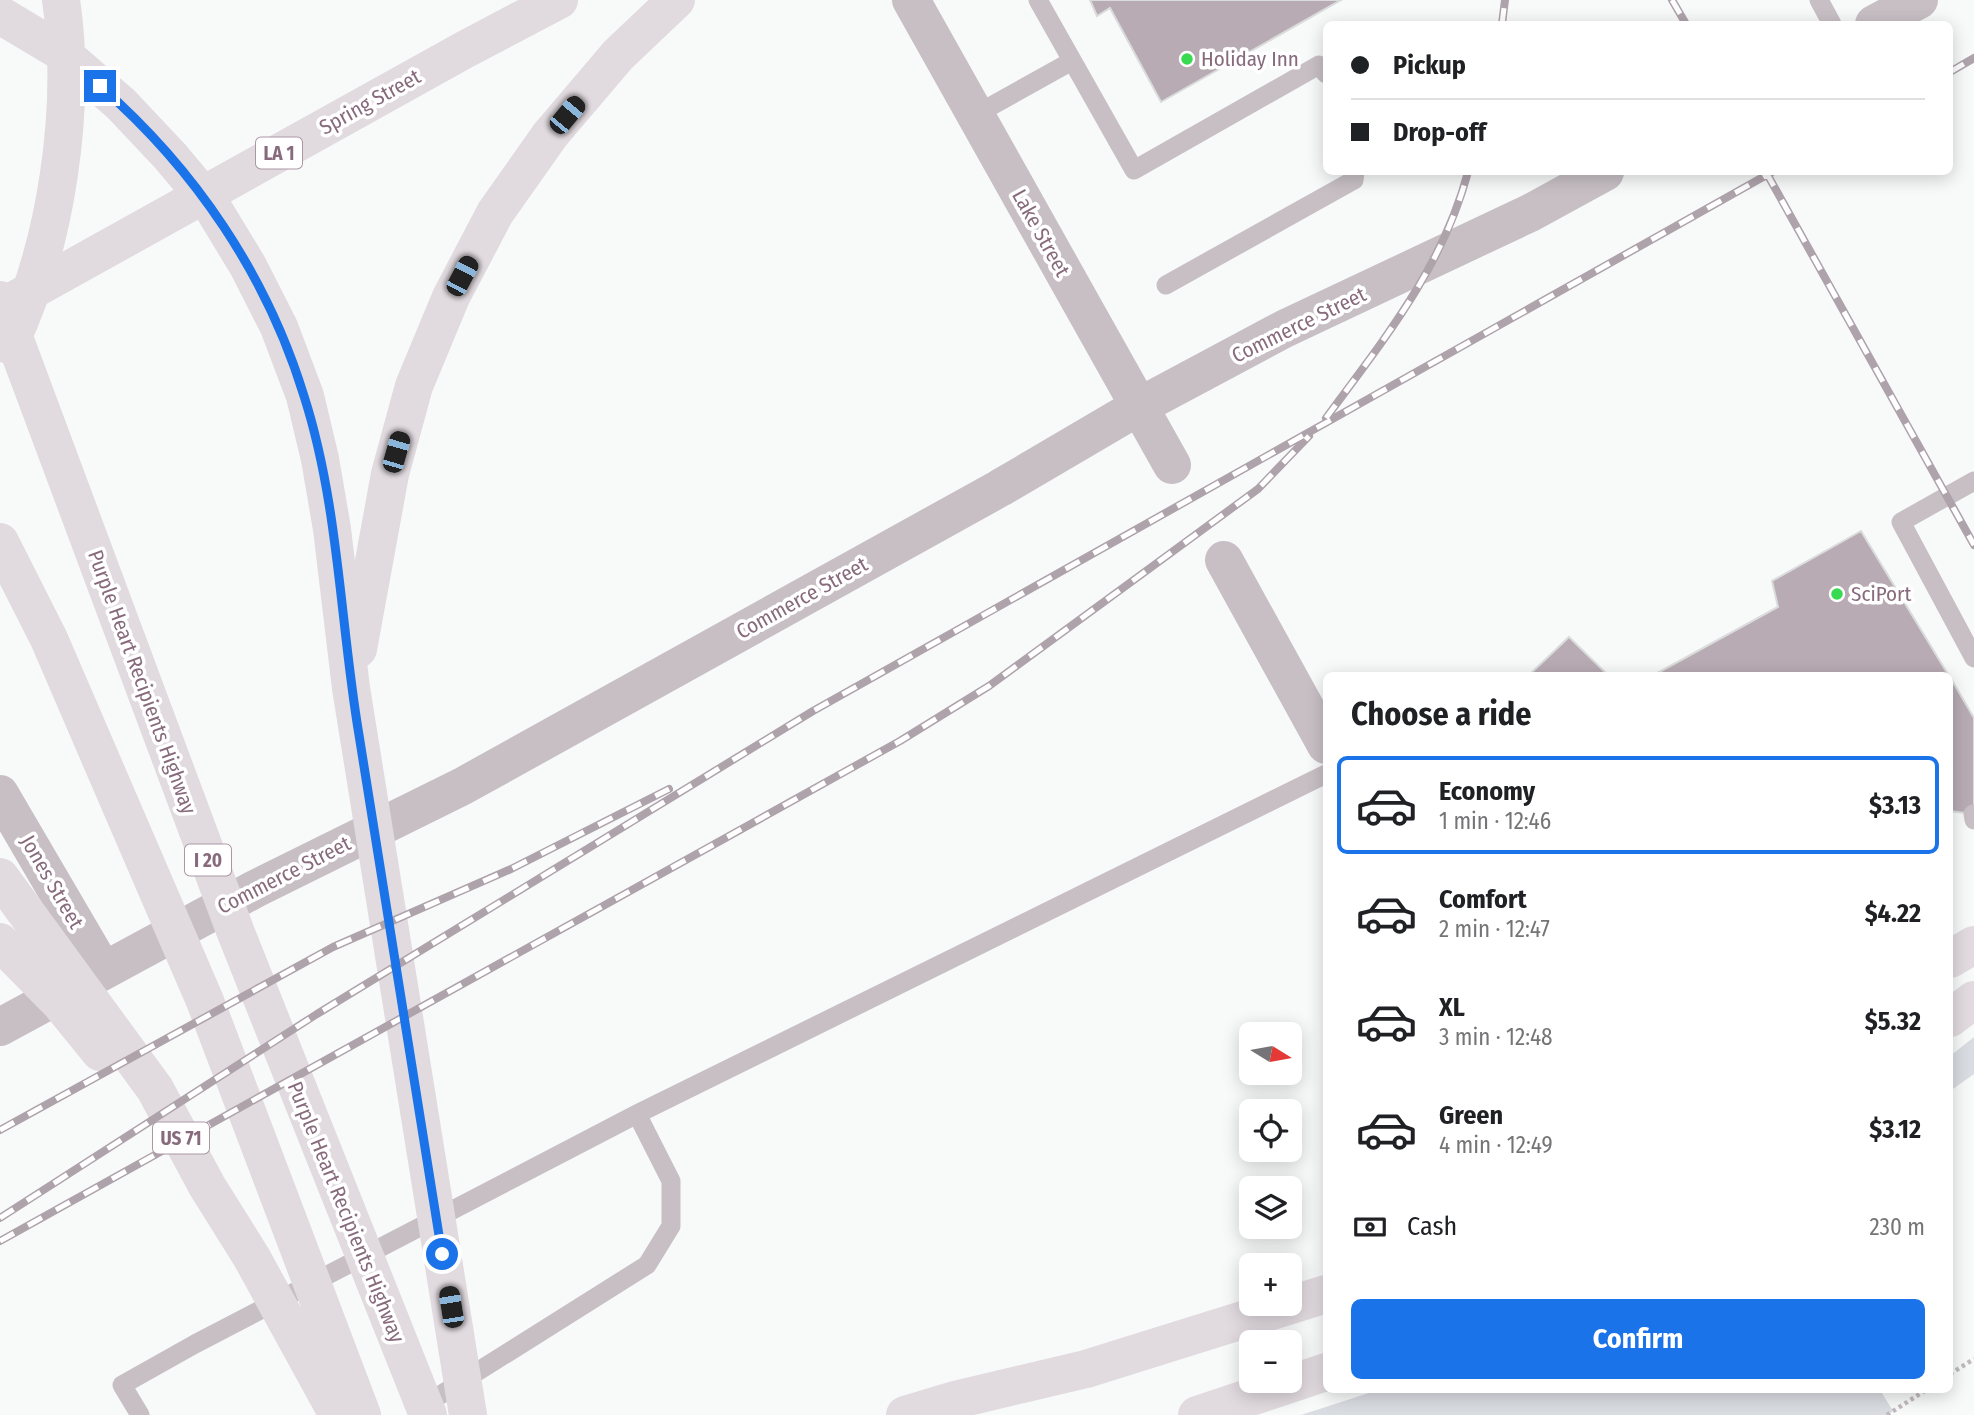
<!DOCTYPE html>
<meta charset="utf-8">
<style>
:root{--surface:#fff;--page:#f6f6f6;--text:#202124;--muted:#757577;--line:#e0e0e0;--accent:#1a73e8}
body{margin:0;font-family:"Fira Sans Condensed",sans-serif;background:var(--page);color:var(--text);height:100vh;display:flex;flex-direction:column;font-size:26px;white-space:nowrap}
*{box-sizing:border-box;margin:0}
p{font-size:23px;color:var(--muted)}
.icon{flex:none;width:38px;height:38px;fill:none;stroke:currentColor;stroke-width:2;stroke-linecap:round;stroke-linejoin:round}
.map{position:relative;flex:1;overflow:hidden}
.side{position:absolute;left:1323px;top:672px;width:630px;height:721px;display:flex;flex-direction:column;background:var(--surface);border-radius:10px;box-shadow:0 4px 18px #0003}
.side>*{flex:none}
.top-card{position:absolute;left:1323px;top:21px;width:630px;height:154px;border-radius:10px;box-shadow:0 4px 18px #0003;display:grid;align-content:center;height:154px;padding:0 28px;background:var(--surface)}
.needle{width:46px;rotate:101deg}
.tools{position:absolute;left:1239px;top:1022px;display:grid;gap:14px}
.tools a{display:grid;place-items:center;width:63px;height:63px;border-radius:10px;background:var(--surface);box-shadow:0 4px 18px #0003;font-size:35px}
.end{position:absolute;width:32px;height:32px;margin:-16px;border:9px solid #1a73e8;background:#fff;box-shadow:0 0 0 4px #fff}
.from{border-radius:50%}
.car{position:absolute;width:21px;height:42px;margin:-21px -10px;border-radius:9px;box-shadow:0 0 5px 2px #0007;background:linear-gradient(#222 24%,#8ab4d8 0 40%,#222 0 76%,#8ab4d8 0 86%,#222 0)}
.top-card b{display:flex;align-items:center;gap:24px;height:66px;font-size:26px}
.top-card b+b{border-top:2px solid var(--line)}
.top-card i{width:18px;height:18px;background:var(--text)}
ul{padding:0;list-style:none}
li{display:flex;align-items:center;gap:21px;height:98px;margin:0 14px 10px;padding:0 14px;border:4px solid transparent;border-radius:10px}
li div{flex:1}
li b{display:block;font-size:26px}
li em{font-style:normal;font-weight:700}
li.selected{border-color:var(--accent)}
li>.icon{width:63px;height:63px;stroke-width:1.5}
h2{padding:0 28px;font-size:32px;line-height:84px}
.pay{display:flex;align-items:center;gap:18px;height:77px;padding:0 28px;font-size:26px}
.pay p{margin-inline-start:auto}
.primary-button{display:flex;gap:14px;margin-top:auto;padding:14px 28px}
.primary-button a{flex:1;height:80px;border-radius:10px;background:var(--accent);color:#fff;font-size:28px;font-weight:700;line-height:80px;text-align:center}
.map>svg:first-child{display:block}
</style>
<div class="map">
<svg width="1974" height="1415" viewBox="0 0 1974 1415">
<rect width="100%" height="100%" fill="#f8fafa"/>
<path fill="#d9dce1" d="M1974,1037V1074L1950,1091V1056Z
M1378,1390H1880L1893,1411L1888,1415H1301Z"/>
<path fill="#b8abb4" stroke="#dadcdc" stroke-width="2" d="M1090,0H1341L1161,102L1110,8L1097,16Z
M1861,531L1949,676H1652L1778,607L1772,581Z
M1569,637L1609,676H1528Z
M1950,677L1974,718V814L1950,811Z"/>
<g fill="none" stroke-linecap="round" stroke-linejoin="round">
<path stroke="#c0babe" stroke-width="4.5" stroke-dasharray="3.5 3.5" stroke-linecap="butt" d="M1950,1374L1974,1359
M1887,1415L1926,1390"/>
<path stroke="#c7bfc4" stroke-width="19" d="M1038,0L1134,170L1319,65L1326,74
M1819,0L1832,24
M975,115L1072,61
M1166,285L1354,180L1355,172
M1974,481L1901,522L1974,658
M1973,814L1974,820
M418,1409L647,1265L671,1226V1181L637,1114
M140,1415L122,1385L195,1344L637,1114L1326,774"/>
<path stroke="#c7bfc4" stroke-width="38" d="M911,0L1172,465
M1874,24L1919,0
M1224,560L1326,745
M0,794L103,970
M0,1027L255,889L463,786L1000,488L1138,407L1284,329L1530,213L1605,172"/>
<path stroke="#e1dadf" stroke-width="38" d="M1950,959L1974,945
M1950,1018L1974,1000
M905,1415L955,1400L1086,1369L1326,1294
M1197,1415L1326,1372"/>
<path stroke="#e1dadf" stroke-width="38" d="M11,302L464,50L559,0"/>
<path stroke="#e1dadf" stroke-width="38" d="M0,15L60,51L121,104L170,156L211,205L248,266L279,327L305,396L320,459L332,529L351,688L468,1415
M0,300L236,933L428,1415
M9,345C56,247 77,108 61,0
M0,542L49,639L205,1001L362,1415
M358,649L390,474L414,386L451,297L495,213L550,135L618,55L676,0
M0,877L155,1089L207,1186L252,1258L338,1415
M0,942L61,1004L100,1052"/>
<g stroke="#afa3ab" stroke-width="8">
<path id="rail" d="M1672,0L1686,24
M1502,24L1505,0
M1950,72L1974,58
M1766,172L1974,545
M1326,418C1384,339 1442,269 1468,172
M0,1130L333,947L511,869L669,789
M0,1218L317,1014L813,711L1772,172
M0,1241L900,741L989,686L1258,489L1309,436"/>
</g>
<use href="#rail" stroke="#fff" stroke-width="5" stroke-dasharray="16" stroke-linecap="butt"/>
</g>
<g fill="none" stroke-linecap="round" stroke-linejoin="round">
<path stroke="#1a73e8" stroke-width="9" d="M100,86C195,169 267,275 304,396C339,505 340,623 359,735C387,908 414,1081 442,1254"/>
</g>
<g fill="#38da52" stroke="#fff" stroke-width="2.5">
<circle cx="1187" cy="59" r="7"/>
<circle cx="1837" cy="594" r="7"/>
</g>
<g text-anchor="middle" stroke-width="7" stroke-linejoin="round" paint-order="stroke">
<g fill="#fff" stroke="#ab97a4" stroke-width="2">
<rect x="256" y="137.5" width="46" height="31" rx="5"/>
<rect x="185" y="844.5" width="46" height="31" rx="5"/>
<rect x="153" y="1122.5" width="56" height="31" rx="5"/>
</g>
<g font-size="19" font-weight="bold" fill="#876b7d">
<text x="279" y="160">LA 1</text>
<text x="208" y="867">I 20</text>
<text x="181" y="1145">US 71</text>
</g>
<g font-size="21" fill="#876b7d" stroke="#fff" text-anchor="start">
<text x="1201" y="66">Holiday Inn</text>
<text x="1851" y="601">SciPort</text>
</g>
<g font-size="21" fill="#876b7d" stroke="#fff">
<text transform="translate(370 102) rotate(-29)" y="7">Spring Street</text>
<text transform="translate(1041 233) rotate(61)" y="7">Lake Street</text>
<text transform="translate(1299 325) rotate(-26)" y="7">Commerce Street</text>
<text transform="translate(802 598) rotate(-29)" y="7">Commerce Street</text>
<text transform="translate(142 682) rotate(70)" y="7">Purple Heart Recipients Highway</text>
<text transform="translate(284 875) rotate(-27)" y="7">Commerce Street</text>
<text transform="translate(52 882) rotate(60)" y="7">Jones Street</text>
<text transform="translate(346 1212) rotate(68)" y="7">Purple Heart Recipients Highway</text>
</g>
</g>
</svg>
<div class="tools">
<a><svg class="needle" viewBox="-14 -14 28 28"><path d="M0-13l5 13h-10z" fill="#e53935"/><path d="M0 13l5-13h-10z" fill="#757577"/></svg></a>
<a><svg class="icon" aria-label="locate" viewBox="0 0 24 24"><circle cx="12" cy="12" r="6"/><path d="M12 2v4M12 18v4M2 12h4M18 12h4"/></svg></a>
<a><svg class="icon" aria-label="layers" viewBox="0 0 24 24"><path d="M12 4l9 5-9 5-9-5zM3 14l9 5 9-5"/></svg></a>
<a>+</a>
<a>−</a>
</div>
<i class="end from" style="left:442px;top:1254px"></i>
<i class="end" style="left:100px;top:86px"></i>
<i class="car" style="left:567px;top:115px;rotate:40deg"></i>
<i class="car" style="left:462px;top:276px;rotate:28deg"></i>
<i class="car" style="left:396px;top:452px;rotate:16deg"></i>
<i class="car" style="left:451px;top:1307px;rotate:351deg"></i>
<div class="top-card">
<b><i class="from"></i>Pickup</b>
<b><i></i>Drop-off</b>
</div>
<section class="side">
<h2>Choose a ride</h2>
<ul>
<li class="selected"><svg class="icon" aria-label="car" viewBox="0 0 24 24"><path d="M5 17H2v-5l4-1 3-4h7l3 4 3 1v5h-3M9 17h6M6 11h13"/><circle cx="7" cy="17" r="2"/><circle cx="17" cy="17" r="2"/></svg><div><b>Economy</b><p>1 min · 12:46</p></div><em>$3.13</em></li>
<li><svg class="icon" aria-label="car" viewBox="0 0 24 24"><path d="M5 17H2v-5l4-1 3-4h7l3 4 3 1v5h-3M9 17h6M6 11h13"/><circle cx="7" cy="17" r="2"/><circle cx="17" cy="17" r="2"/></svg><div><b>Comfort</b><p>2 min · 12:47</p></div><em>$4.22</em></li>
<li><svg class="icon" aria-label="car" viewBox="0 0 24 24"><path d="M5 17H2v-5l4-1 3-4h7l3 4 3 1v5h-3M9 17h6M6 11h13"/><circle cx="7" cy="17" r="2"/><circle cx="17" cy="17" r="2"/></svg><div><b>XL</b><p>3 min · 12:48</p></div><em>$5.32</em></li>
<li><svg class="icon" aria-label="car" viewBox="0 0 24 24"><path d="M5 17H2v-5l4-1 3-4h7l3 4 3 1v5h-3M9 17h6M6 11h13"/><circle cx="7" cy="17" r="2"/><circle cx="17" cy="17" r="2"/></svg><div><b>Green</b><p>4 min · 12:49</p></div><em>$3.12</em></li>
</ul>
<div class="pay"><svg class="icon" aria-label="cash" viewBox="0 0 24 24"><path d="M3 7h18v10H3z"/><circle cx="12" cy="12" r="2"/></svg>Cash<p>230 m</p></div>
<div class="primary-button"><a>Confirm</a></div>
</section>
</div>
